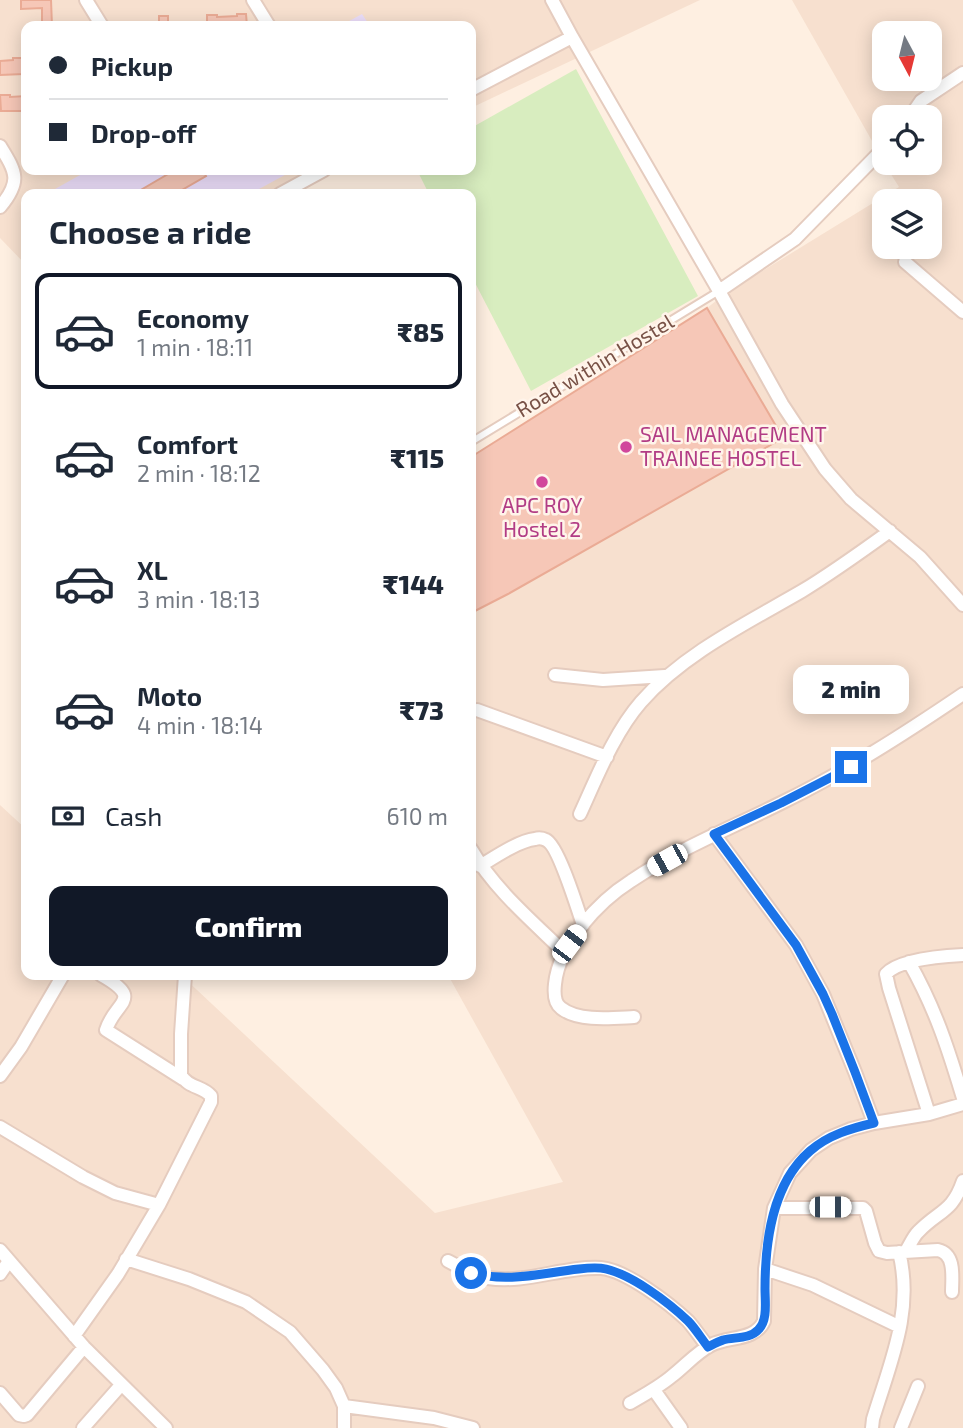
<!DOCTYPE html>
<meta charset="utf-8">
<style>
:root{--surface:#fff;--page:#f6f6f7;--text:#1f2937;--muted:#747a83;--line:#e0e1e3;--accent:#111827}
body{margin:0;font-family:"Exo 2",sans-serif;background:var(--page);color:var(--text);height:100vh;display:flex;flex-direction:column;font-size:26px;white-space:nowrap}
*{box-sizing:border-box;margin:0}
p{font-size:23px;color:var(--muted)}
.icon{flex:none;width:38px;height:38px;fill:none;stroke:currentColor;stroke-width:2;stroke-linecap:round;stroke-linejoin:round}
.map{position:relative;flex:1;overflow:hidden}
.drawer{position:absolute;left:21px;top:189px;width:455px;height:791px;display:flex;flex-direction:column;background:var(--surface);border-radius:14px;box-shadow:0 4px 18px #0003}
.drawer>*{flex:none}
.guide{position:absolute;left:21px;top:21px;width:455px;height:154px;border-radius:14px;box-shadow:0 4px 18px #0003;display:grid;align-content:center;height:154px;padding:0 28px;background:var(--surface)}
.needle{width:46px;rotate:173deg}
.buttons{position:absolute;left:872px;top:21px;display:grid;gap:14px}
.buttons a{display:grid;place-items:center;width:70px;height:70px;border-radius:14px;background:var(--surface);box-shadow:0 4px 18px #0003;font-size:35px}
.end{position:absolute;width:32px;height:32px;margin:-16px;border:9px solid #1a73e8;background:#fff;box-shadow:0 0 0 4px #fff}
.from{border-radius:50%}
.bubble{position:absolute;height:49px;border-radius:14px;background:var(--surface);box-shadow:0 4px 18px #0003;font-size:23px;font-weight:800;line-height:49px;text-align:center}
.car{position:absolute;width:21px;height:42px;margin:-21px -10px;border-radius:9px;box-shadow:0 0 5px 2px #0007;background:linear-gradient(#fff 24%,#345 0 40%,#fff 0 76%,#345 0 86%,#fff 0)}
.guide b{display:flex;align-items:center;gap:24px;height:66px;font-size:26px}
.guide b+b{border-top:2px solid var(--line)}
.guide i{width:18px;height:18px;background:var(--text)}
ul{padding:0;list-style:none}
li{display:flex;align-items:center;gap:21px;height:116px;margin:0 14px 10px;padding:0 14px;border:4px solid transparent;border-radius:14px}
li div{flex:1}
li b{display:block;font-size:26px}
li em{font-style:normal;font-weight:800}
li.on{border-color:var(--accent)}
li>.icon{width:63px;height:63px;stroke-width:1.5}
h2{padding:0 28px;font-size:32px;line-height:84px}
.pay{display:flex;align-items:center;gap:18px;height:77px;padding:0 28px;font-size:26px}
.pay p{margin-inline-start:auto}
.button{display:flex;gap:14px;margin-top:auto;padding:14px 28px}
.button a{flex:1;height:80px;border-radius:14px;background:var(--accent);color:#fff;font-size:28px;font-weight:800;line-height:80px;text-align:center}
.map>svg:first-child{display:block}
</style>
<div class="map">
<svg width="963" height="1428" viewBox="0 0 963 1428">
<rect width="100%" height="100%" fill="#feefe1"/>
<path fill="#f7e0cf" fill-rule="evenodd" d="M0,0H700L471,108V26H26V170H338L286,194H26V265L0,238Z
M792,0H963V1428H0V805L26,829V975H181L435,1213L563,1182L448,975H471V457L707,308L725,294L899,187L884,163H929V117H884V162ZM884,33H929V79H884ZM884,201H929V247H884Z"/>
<path fill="#ecdefa" d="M362,14L370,26H340Z
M89,170H294L250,194H58L55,189Z"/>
<path fill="#d8edbf" d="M576,69L698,296L531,391L471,275V194H429L417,170H471V128Z"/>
<path fill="#f6c7b7" stroke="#eaab95" stroke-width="2" d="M21,0H51L52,26H42V8L21,9Z
M237,14H246L247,26H207V15H217V17L237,16Z
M159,16H168V26H159Z
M13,58H22L23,74L0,75V61L13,60Z
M0,95H10V97L26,96V111H1Z
M175,170H203L206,176L175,194H134Z
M707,308L783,438L508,594L471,613V457Z"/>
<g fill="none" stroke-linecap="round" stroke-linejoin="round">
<g stroke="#e5ccbf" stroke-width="10">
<path id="lane" d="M471,442L719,291"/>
</g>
<g stroke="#e5ccbf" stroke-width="16">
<path id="street" d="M86,0L102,26
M253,0L269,26
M552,0L572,37L719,291L782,404L825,469L851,499L920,557L963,605
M471,90L572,37
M910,117L921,101L963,73
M0,146C16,172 22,181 0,207
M280,194L324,170
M905,262L963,312
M719,291L795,239L884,148
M555,675L603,680L665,676
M477,710L607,757
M580,814C597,777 614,733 641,702C683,654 747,623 802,591C832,573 861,552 890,531
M714,834L796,945L823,994L855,1072L874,1123
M471,849C494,889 532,921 565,953
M480,866C495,857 518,841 535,839C538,838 542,838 546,840C558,845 578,910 583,925
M909,962C935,1008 948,1048 963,1098
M101,975C145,1000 115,1001 106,1030L183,1079
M634,1017C613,1018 578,1022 561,1008C554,1003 554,993 555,984C559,944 598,902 631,881C678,849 731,828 781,803C845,772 904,734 963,694
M0,1076L21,1047L63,975
M929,1114L889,988L886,974C899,959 944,956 963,955
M0,1127L83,1177L115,1193L159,1205
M774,1208H863L866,1211L875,1243L879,1251L887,1253L938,1250C956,1254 952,1278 952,1292
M0,1250L84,1347L166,1428
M906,1251C910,1245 913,1237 918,1232C939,1210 952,1213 963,1181
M126,1259L189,1279L246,1302L290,1332L323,1370L336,1388L344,1406V1428
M448,1261C461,1268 474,1275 488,1278C526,1284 564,1266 601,1268C626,1270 670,1304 688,1321C695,1329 701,1338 708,1347
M765,1269L813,1285L900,1327
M0,1274L9,1261
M74,1336L118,1274L159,1205L211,1102V1096C203,1086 188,1088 181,1075V1034L185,975
M654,1390L681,1428
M0,1393L19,1415L24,1416L27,1415L84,1347
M630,1403C644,1395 659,1387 672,1376C685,1366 697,1352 711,1345C729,1336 755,1341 764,1321L765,1269L774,1208L790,1173L811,1150L829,1138L851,1129L874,1123L929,1114L963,1104
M344,1406L434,1418L473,1428
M83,1428L121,1385
M872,1428L873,1419C890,1363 914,1311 899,1252
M901,1428L918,1386"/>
</g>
<use href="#lane" stroke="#fff" stroke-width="6"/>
<use href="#street" stroke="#fff" stroke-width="12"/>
</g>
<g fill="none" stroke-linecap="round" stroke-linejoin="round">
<path stroke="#1a73e8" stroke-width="9" d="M471,1273C509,1283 541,1273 579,1269C587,1268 598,1267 606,1269C632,1275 668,1302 688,1321C695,1328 701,1338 708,1347C713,1344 718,1342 723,1340C734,1337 750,1339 758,1330C768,1321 765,1302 765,1289C765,1241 772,1184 810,1151C828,1135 852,1128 874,1123L855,1072L832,1014L823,994L796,945L714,834L781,803L851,767"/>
</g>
<g fill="#d1479c" stroke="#fff4ea" stroke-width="2.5">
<circle cx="626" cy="447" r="7"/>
<circle cx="542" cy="482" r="7"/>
</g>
<g text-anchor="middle" stroke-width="5" stroke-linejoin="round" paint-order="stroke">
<g font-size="21" fill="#785146" stroke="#fff4ea">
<text transform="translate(595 366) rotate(-31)" y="7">Road within Hostel</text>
</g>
<g font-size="21" fill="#b23c85" stroke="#fff4ea" text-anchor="start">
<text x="640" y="442">SAIL MANAGEMENT<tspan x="640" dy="24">TRAINEE HOSTEL</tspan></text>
<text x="542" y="513" text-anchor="middle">APC ROY<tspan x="542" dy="24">Hostel 2</tspan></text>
</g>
</g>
</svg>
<div class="buttons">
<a><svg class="needle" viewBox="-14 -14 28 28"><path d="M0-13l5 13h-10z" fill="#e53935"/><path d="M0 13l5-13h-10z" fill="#747a83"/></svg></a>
<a><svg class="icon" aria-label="locate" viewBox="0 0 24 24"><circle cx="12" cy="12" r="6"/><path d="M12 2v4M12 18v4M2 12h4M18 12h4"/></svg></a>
<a><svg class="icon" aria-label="layers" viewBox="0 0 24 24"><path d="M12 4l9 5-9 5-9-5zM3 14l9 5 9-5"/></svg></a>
</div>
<i class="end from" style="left:471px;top:1273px"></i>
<i class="end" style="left:851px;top:767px"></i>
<div class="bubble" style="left:793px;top:665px;width:116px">2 min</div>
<i class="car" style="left:667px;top:860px;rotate:241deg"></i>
<i class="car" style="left:569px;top:944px;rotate:37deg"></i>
<i class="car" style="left:830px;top:1207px;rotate:90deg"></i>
<div class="guide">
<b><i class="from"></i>Pickup</b>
<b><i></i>Drop-off</b>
</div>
<section class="drawer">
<h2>Choose a ride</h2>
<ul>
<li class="on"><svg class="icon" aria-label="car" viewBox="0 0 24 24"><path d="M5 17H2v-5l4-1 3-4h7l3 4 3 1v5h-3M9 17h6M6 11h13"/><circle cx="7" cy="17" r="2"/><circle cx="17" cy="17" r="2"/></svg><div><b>Economy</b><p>1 min · 18:11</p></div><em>₹85</em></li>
<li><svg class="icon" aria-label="car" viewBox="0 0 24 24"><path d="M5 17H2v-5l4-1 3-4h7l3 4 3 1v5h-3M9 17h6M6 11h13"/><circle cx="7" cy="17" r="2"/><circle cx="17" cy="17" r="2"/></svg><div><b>Comfort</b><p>2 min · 18:12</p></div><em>₹115</em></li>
<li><svg class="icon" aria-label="car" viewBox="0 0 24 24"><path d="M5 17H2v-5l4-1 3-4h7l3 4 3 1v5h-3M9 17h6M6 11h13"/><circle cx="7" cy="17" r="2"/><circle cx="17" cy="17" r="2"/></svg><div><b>XL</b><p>3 min · 18:13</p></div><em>₹144</em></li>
<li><svg class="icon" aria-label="car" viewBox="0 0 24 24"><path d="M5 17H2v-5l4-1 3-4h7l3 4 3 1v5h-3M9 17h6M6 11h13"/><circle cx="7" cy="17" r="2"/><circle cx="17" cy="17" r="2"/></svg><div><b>Moto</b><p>4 min · 18:14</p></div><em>₹73</em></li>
</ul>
<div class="pay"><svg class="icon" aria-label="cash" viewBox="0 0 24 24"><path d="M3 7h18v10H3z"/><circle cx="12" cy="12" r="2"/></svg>Cash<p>610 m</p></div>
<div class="button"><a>Confirm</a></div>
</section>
</div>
